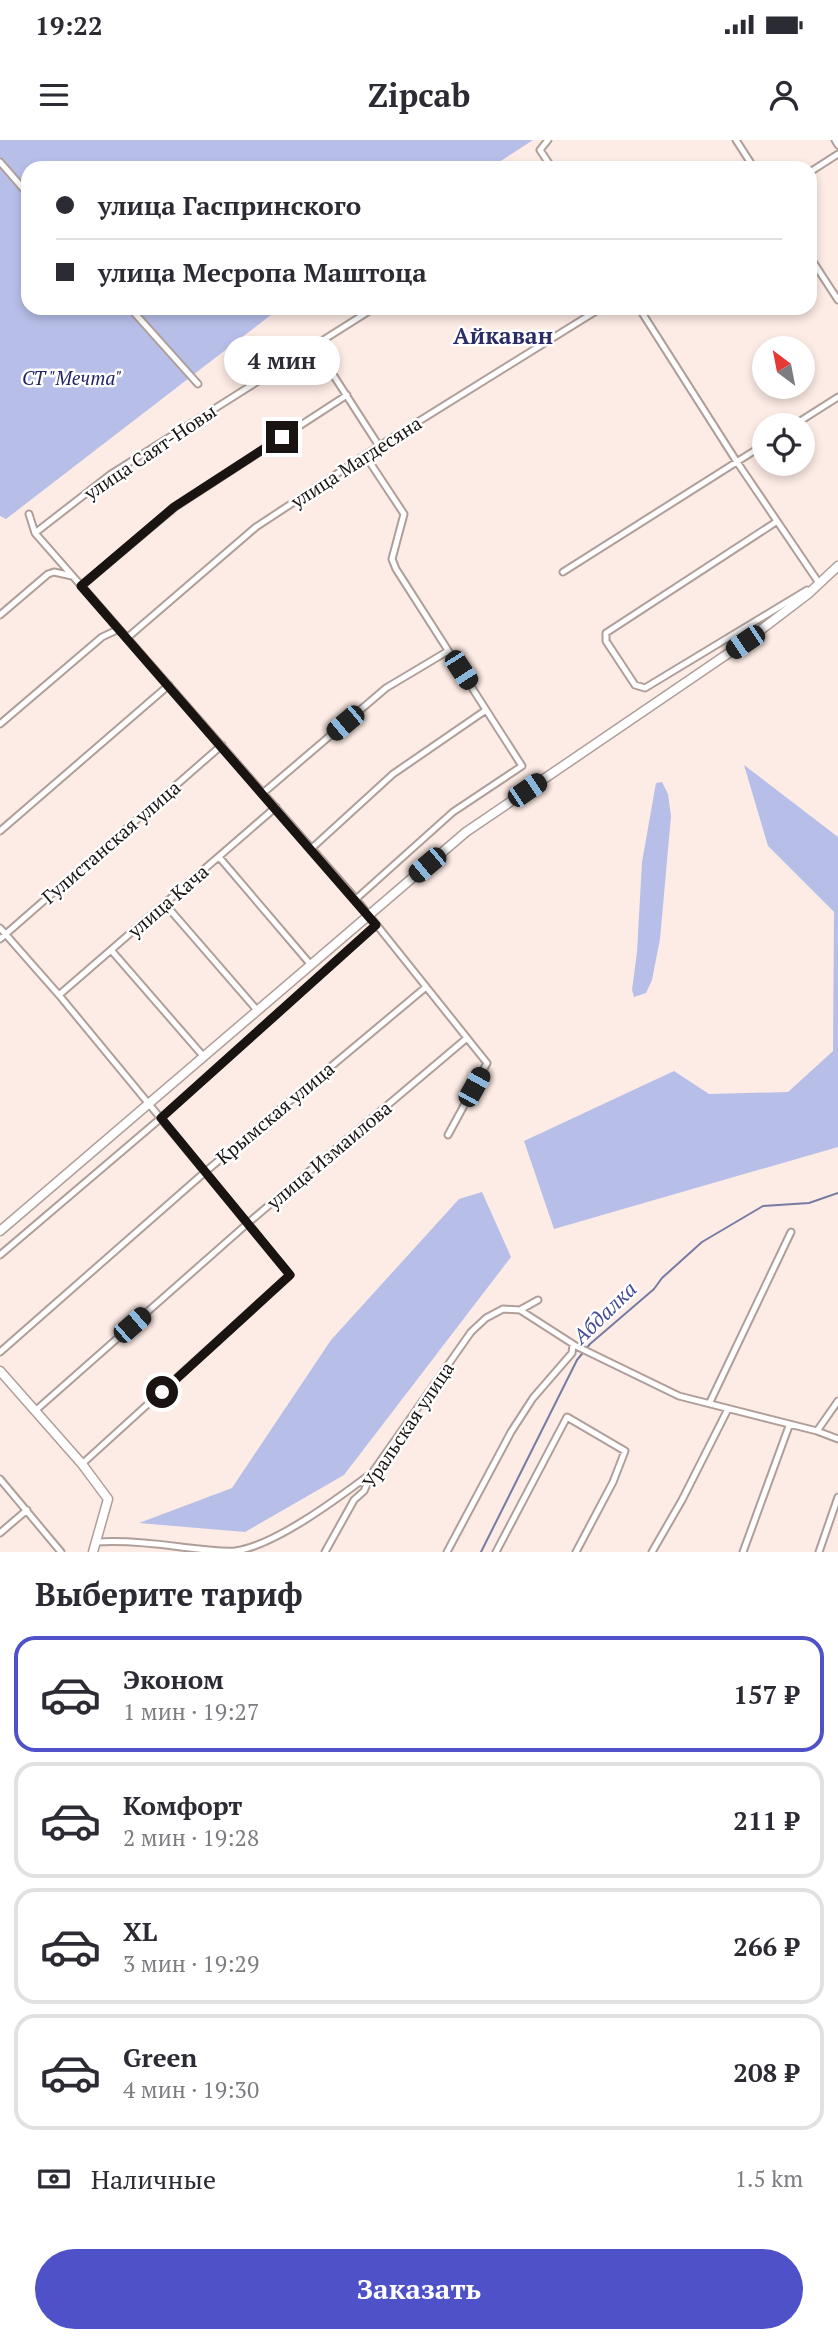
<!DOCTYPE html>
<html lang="ru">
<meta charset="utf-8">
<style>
:root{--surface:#fff;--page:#f7f7f7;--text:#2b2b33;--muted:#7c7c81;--line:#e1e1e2;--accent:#4e51c7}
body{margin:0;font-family:"PT Serif",serif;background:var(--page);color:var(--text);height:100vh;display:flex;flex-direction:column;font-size:26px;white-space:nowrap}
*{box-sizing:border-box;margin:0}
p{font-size:23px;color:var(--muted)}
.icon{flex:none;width:38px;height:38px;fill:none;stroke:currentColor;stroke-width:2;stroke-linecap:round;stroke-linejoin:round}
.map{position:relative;height:1412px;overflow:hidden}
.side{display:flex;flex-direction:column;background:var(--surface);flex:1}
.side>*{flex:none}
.banner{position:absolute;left:21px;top:21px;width:796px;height:154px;border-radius:21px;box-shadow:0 4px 10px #0003;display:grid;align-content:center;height:154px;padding:0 35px;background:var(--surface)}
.needle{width:46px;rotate:328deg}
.tools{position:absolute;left:752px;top:196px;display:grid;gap:14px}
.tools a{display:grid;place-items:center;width:63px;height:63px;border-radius:50%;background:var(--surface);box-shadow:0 4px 10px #0003;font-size:35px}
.end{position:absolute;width:32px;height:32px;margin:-16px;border:9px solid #191311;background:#fff;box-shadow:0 0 0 4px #fff}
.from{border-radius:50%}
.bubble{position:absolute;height:49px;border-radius:24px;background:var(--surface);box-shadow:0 4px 10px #0003;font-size:23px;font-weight:800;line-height:49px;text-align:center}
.car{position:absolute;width:21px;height:42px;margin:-21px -10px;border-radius:9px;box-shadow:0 0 5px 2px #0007;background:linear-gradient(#222 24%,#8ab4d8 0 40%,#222 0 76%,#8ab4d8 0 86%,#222 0)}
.banner b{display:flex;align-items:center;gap:24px;height:66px;font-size:26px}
.banner b+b{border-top:2px solid var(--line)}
.banner i{width:18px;height:18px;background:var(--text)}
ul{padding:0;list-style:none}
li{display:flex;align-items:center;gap:21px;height:116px;margin:0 14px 10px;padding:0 21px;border:4px solid var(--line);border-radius:21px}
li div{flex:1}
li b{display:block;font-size:26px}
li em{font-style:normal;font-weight:800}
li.on{border-color:var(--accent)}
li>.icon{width:63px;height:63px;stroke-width:1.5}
h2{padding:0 35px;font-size:32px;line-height:84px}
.pay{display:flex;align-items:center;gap:18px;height:77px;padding:0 35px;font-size:26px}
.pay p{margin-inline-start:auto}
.cta{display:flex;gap:14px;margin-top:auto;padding:14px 35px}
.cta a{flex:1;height:80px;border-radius:42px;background:var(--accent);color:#fff;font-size:28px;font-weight:800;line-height:80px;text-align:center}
.status{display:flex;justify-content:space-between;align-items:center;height:49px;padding:0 35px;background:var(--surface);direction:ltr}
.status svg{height:19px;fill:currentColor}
header{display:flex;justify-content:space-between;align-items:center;height:91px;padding:0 35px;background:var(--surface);font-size:32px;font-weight:800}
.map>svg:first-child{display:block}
</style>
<div class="status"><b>19:22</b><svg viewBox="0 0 49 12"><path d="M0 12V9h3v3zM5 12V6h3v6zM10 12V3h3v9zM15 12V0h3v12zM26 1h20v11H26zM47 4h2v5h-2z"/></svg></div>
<header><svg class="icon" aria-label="menu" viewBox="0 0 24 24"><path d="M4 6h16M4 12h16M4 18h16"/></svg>Zipcab<svg class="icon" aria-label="person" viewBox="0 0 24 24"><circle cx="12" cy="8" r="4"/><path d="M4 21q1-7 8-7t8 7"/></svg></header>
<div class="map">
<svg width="838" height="1412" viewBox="0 0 838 1412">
<rect width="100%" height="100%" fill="#fdebe5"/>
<path fill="#b7bfe9" d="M0,0H533L490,28H28V168H280L6,379L0,376Z
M744,625L838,697V1007L554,1089L524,1001L674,931L709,954L788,952L833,911L834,772L768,706Z
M662,642L668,654L671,676L660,799L652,840L646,853L634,857L632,850L637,812L642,722L656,643Z
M482,1052L511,1117L344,1335L245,1392L139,1383L232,1348L331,1200L459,1059Z"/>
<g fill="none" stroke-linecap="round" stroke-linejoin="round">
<path stroke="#767ba3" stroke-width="2" d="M481,1412L577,1220L590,1204L654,1149L662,1138L702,1102L763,1066L809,1063L838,1053"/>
<g stroke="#af9e99" stroke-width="9">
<path id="minor" d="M548,0L540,10L552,28
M736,0L754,28
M835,0L838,5
M0,22L28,54
M810,32L838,14
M810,117L838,160
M130,168L198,244
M639,168L737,322L819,443
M314,205L379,306
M794,285L838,257
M29,374L35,393L356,759L487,923L448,995
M776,382L606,493V501L635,545L645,548L807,450
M35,393L111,334L374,168
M563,432L765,304
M81,446L175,367L347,255
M0,475L48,434L54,432L72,436
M127,498L256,387L379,306L601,168
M0,584L102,497L119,489
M263,653L386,548L448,511
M0,691L169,545
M312,708L393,634L486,570
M219,717L311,825
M356,759L453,672L522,626L396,429L392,419L404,374L365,315
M165,764L257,870
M0,788L59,855L290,1135L82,1324
M0,799L222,605
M111,810L204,917
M59,855L276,667
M0,1115L161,978L376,785
M520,1170L538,1160
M0,1212L205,1032L426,847
M710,1262L791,1092
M35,1271L248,1083L467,898
M817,1291L838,1261
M0,1339L61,1412
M0,1393L27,1370
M96,1402C125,1400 152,1403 181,1407C198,1409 217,1412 235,1411C274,1406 337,1359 369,1335
M325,1412L354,1360L364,1351L372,1333L471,1192L486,1178L503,1169L520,1170L576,1206L679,1256L817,1291L838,1299
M447,1412L511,1292L533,1258L572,1213L573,1204
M496,1412L567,1277L625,1311L613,1342L576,1412
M652,1412L682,1360L728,1269
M743,1412L789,1286
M819,1412L838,1357"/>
</g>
<g stroke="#af9e99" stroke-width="11">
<path id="secondary" d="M0,1091L466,692L745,502L808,454L838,426
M0,1231L82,1324L108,1359L93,1412"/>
</g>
<use href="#minor" stroke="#fff" stroke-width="5"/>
<use href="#secondary" stroke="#fff" stroke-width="8"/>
</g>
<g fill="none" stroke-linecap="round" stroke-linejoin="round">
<path stroke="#191311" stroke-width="9" d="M162,1252L290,1135L161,978L376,785L81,446L174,367L282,297"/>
</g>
<g text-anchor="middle" stroke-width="5" stroke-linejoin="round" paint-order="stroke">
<g font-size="19" font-style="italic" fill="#242467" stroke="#fff">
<text x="72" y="245">СТ "Мечта"</text>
</g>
<g font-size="19" fill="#191311" stroke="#fff">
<text transform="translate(150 312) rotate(-34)" y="7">улица Саят-Новы</text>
<text transform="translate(356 322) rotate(-33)" y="7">улица Магдесяна</text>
<text transform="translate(111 702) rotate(-41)" y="7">Гулистанская улица</text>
<text transform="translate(168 761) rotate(-41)" y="7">улица Кача</text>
<text transform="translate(275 973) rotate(-40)" y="7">Крымская улица</text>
<text transform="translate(329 1015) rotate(-40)" y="7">улица Измаилова</text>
<text transform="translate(408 1285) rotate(-56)" y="7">Уральская улица</text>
</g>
<g font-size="21" font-style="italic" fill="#464c93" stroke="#fff">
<text transform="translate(605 1173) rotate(-44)" y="7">Абдалка</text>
</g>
<g font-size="23" font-weight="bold" fill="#292c66" stroke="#fff">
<text x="503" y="204">Айкаван</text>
</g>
</g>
</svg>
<div class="tools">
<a><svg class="needle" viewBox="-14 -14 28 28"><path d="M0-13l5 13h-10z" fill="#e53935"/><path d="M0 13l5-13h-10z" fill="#7c7c81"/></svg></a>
<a><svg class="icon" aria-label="locate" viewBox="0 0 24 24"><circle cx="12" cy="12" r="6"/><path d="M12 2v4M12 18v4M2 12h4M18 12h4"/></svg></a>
</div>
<i class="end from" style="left:162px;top:1252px"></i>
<i class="end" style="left:282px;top:297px"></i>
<div class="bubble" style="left:224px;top:196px;width:116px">4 мин</div>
<i class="car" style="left:745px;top:502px;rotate:236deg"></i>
<i class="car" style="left:461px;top:530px;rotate:147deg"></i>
<i class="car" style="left:345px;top:583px;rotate:230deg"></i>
<i class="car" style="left:527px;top:650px;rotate:56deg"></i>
<i class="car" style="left:427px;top:725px;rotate:230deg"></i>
<i class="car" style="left:474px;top:947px;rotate:29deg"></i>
<i class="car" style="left:132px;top:1185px;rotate:49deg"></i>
<div class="banner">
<b><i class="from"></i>улица Гаспринского</b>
<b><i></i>улица Месропа Маштоца</b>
</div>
</div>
<section class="side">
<h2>Выберите тариф</h2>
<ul>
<li class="on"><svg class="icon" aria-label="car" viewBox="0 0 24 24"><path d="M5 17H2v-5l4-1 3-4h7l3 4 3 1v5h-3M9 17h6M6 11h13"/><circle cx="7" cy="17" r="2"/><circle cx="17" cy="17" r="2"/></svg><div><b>Эконом</b><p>1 мин · 19:27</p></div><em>157 ₽</em></li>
<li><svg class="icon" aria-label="car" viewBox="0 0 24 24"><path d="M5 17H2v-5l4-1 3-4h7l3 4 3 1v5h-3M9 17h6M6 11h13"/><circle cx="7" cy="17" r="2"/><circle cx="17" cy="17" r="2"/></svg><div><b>Комфорт</b><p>2 мин · 19:28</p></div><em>211 ₽</em></li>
<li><svg class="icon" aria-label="car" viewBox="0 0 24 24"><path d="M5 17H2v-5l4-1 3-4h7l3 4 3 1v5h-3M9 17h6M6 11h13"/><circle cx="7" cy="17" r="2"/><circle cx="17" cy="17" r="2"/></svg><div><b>XL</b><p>3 мин · 19:29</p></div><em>266 ₽</em></li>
<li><svg class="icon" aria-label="car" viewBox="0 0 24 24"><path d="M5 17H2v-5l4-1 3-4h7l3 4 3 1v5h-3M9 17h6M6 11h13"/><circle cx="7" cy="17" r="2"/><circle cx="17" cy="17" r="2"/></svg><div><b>Green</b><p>4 мин · 19:30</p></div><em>208 ₽</em></li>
</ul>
<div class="pay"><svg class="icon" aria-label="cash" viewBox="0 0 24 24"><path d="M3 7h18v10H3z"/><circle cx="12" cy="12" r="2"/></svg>Наличные<p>1.5 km</p></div>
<div class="cta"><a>Заказать</a></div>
</section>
